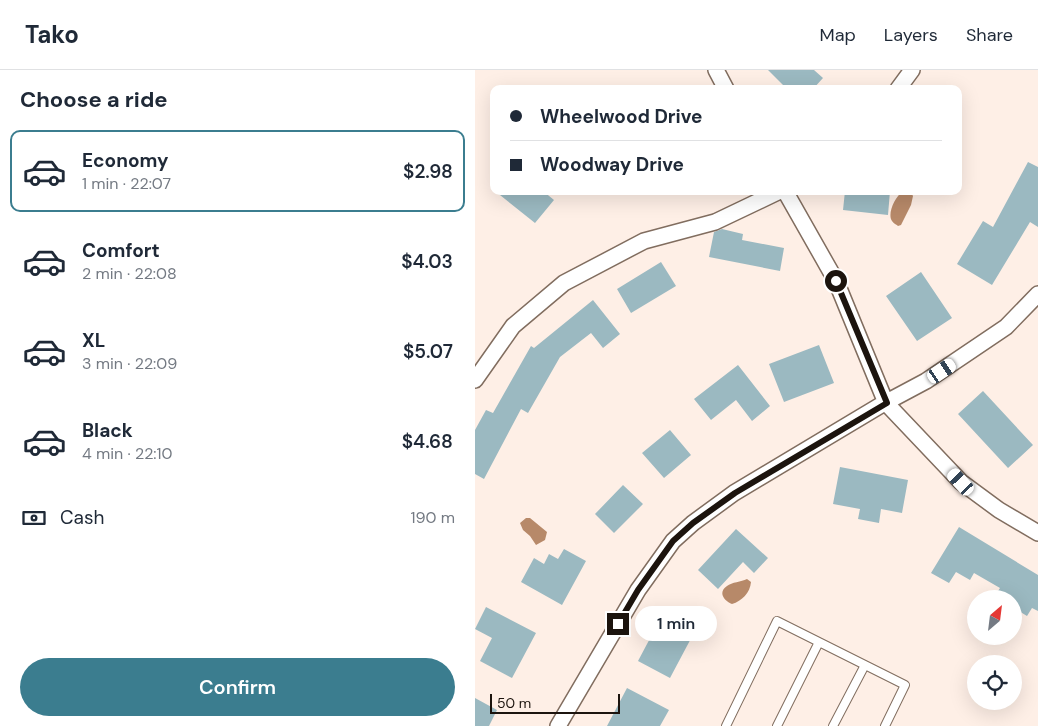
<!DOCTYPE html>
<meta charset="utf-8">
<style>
:root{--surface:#fff;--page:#f6f6f7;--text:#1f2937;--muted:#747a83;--line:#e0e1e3;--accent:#3b7d8f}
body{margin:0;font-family:"DM Sans",sans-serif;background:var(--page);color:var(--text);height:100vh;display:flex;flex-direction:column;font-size:19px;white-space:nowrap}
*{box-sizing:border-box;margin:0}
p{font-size:16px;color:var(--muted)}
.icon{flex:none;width:28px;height:28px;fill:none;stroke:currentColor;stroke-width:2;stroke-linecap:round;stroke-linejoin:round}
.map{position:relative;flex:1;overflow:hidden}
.details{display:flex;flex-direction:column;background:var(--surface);width:475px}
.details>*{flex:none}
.hud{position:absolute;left:15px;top:15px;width:472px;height:110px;border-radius:10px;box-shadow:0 5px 20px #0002;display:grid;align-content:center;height:110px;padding:0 20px;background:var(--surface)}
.needle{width:32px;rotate:28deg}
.buttons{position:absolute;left:492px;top:520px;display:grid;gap:10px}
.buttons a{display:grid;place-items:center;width:55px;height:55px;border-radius:50%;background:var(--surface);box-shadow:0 5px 20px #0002;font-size:25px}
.scale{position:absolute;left:15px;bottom:12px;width:130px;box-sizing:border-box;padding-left:5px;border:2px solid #1c140e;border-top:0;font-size:14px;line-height:18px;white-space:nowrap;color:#1c140e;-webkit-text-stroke:4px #feefe6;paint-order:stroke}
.end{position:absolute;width:22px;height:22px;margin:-11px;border:6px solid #1c140e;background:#fff;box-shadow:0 0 0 2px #fff}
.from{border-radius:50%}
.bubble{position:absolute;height:35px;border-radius:18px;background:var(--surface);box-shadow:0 5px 20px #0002;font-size:16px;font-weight:600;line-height:35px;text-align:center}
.car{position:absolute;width:15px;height:30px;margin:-15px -8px;border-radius:6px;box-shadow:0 0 4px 1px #0007;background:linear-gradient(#fff 24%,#345 0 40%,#fff 0 76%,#345 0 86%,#fff 0)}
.hud b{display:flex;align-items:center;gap:18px;height:48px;font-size:19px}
.hud b+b{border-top:1px solid var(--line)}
.hud i{width:12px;height:12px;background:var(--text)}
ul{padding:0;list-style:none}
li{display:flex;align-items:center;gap:15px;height:82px;margin:0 10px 8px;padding:0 10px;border:2px solid transparent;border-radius:10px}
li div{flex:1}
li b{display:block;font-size:19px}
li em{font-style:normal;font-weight:600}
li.selected{border-color:var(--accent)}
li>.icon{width:45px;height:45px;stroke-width:1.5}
h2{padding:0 20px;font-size:22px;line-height:60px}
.pay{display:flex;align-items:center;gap:12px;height:55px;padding:0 20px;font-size:19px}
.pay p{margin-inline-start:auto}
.button{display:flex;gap:10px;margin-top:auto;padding:10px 20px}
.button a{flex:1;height:58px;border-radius:30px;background:var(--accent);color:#fff;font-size:20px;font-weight:600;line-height:58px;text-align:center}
header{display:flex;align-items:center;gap:30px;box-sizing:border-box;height:70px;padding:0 25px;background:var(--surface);border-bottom:1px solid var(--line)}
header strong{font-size:24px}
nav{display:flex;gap:28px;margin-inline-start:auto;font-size:18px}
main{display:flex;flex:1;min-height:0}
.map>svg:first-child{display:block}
</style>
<header>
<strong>Tako</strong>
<nav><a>Map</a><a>Layers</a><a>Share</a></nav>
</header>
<main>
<section class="details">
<h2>Choose a ride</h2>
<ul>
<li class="selected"><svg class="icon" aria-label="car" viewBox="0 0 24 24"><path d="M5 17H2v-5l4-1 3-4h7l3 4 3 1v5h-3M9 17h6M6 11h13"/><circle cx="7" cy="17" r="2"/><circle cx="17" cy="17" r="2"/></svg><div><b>Economy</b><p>1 min · 22:07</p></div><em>$2.98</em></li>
<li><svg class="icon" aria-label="car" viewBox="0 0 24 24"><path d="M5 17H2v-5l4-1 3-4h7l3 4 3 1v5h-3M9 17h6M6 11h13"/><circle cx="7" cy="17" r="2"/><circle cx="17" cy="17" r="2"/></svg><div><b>Comfort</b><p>2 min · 22:08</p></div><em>$4.03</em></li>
<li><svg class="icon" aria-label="car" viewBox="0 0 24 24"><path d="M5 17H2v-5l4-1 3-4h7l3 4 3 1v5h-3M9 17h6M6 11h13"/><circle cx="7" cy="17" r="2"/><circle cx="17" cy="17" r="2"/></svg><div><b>XL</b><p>3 min · 22:09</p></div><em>$5.07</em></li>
<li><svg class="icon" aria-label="car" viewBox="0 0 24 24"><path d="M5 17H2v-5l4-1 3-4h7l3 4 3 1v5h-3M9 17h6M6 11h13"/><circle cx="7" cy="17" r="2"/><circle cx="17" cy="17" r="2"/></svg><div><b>Black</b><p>4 min · 22:10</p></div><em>$4.68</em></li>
</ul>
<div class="pay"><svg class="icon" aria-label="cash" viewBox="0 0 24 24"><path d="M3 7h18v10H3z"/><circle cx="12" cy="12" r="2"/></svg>Cash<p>190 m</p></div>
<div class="button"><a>Confirm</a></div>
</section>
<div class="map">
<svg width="563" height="656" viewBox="0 0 563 656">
<rect width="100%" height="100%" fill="#feefe6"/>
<path fill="#b78969" d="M435,121L438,126L436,135L426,155L423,156C422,155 418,153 417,151C412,144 420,127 427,122Z
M51,448H55L72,462L70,470L61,475L55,466L48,460L45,453Z
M272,509L276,512C275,523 267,531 257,534C250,531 242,523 252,516C257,512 266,512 272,509Z"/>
<path fill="#9bb9c1" d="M293,0H339L348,8L338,19H312Z
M553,92L563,97V157L555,152L517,215L482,194L508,151L518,157Z
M20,121H68L79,130L60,153Z
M370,121H415L413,145L368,140Z
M247,159L268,164L267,170L309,178L305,201L234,187L239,162Z
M186,192L201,216L156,243L142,219Z
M446,202L477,248L442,271L411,226Z
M118,230L145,264L128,278L116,263L85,287L53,343L46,339L9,409L0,404V360L11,340L18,343L56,276L59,278Z
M344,275L359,313L309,332L294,294Z
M263,295L295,336L277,351L261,330L236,350L219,329Z
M508,321L558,375L533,398L483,344Z
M195,360L216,385L189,408L167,383Z
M365,397L433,410L427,443L406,439L404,453L383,449L385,439L358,434Z
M148,415L168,434L139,463L120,444Z
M484,457L563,505V541L557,538L552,546L539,538V529H518L525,518L499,503L495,510L481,502L474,513L456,503Z
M261,459L293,488L279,503L268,492L243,519L223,500Z
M89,479L111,491L87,535L46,512L59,488L69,494L74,484L83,489Z
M11,537L61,563L37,608L5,591L17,568L0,559Z
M189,542L221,559L195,608L163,591Z
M152,618L194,640L185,656H132Z
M0,628L22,640L14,656H0Z"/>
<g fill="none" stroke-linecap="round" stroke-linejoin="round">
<g stroke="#816d5f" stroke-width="10">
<path id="service" d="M251,656L302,551L430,615L410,656
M302,656L344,572
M358,656L390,595"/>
</g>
<g stroke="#816d5f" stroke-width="18">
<path id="minor" d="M241,0L251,19
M423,19L437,0
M310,121L361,211L411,333L486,412L524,440L563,463
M0,310L38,256L89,213L169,171L240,152L305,121
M83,656L163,520L198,471L218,453L259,423L406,335L451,311L531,257L563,224"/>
</g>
<use href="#service" stroke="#fff" stroke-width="8"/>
<use href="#minor" stroke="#fff" stroke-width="15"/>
</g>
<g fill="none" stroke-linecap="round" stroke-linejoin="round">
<path stroke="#1c140e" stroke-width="6" d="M143,554L163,520L198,471L218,453L260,423L412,333L361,211"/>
</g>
</svg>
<div class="buttons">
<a><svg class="needle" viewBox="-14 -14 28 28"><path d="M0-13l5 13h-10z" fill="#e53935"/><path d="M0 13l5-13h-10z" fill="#747a83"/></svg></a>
<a><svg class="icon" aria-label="locate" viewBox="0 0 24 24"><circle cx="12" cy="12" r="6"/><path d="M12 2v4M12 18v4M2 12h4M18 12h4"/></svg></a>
</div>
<div class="scale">50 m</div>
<i class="end from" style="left:361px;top:211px"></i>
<i class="end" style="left:143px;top:554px"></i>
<div class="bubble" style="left:160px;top:536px;width:82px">1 min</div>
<i class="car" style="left:467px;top:301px;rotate:56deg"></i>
<i class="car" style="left:486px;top:412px;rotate:317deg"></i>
<div class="hud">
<b><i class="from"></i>Wheelwood Drive</b>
<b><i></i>Woodway Drive</b>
</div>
</div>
</main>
